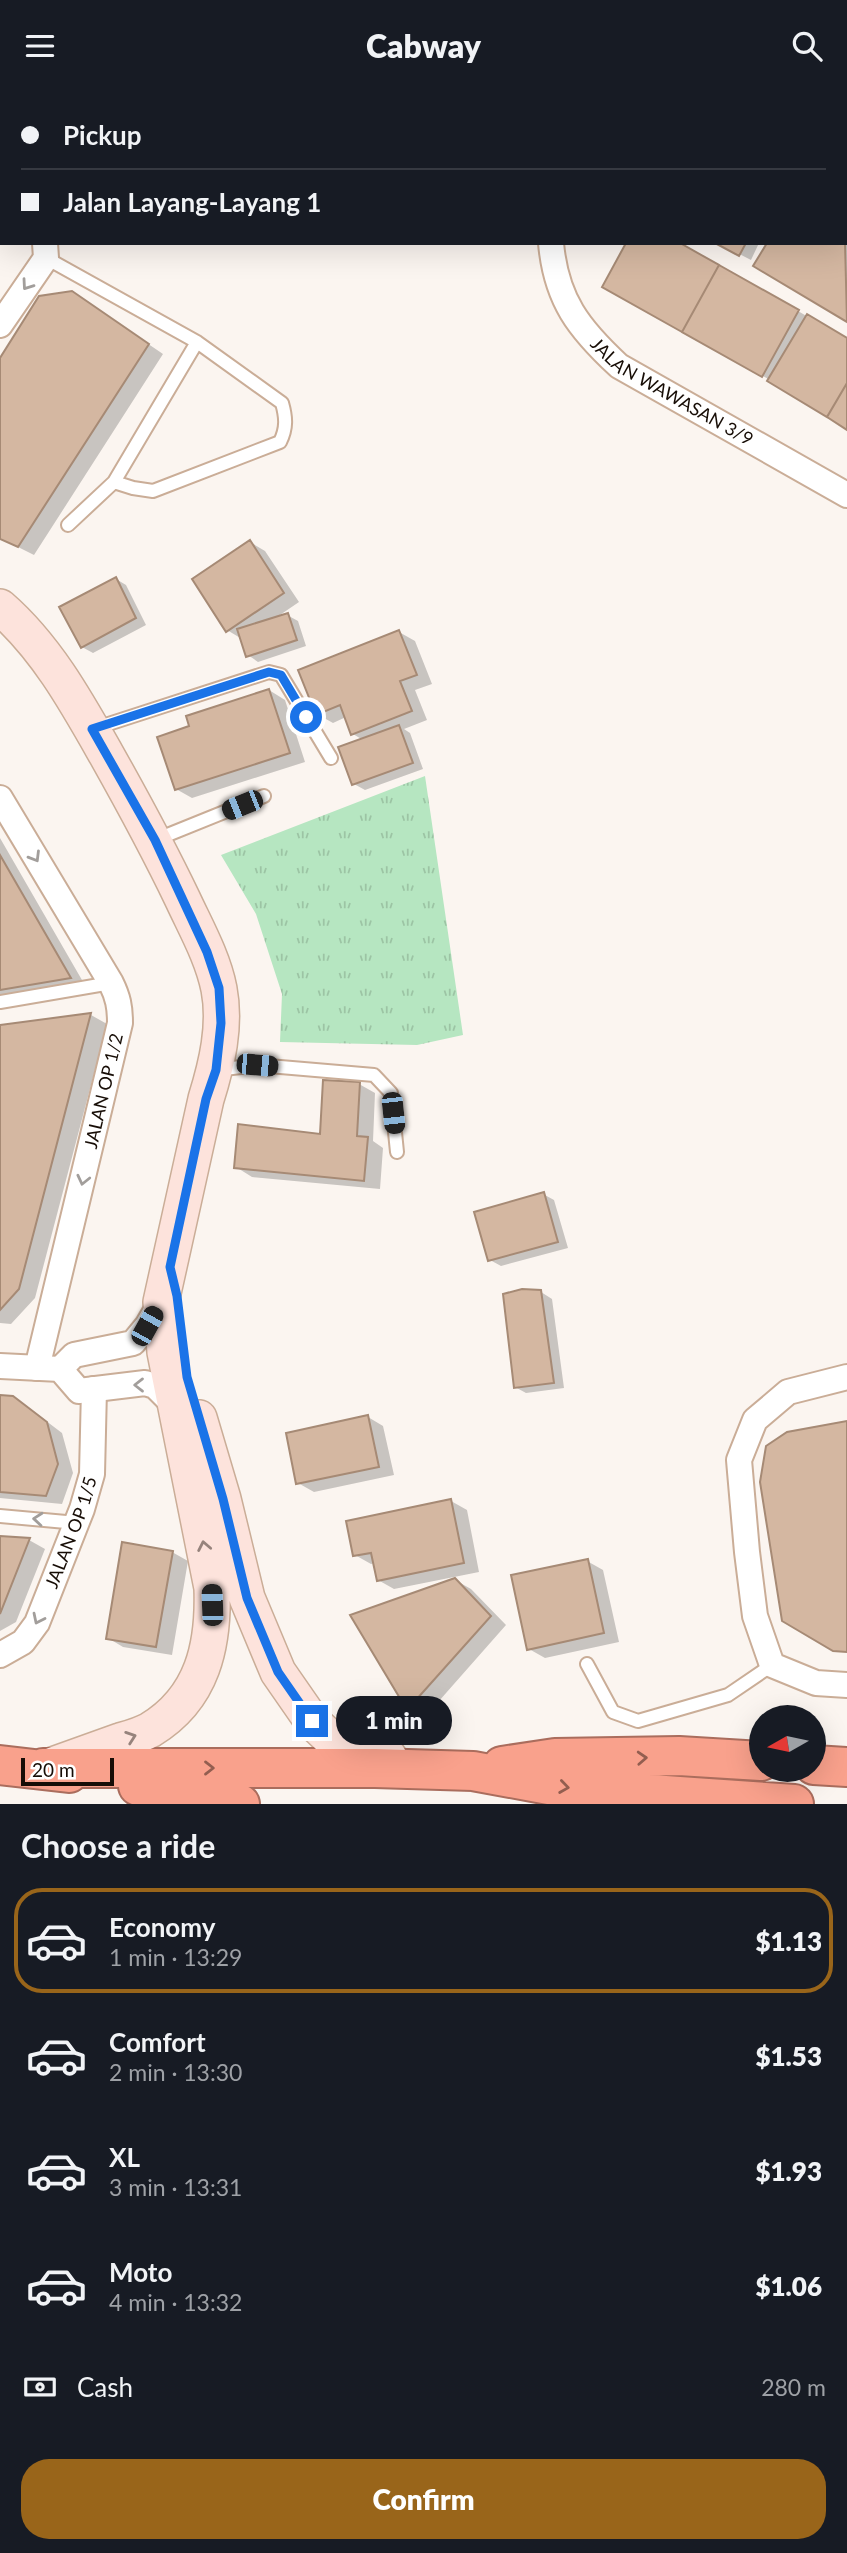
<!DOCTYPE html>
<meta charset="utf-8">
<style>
:root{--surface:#171b24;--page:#242831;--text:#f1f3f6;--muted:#9ea1a6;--line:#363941;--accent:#99651a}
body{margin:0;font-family:Lato,sans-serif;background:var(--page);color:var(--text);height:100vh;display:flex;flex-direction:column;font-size:26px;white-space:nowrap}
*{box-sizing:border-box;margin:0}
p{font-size:23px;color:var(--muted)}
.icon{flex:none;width:38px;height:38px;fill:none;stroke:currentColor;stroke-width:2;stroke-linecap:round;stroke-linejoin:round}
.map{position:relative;height:1713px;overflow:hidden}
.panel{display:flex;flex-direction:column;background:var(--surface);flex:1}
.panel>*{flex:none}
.top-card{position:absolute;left:0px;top:0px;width:847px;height:154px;box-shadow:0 7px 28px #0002;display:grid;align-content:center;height:154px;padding:0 21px;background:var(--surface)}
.needle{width:46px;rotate:261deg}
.buttons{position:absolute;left:749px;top:1614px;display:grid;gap:14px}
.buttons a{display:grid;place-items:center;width:77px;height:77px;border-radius:50%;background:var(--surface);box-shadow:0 7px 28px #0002;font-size:35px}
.scale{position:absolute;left:21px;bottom:18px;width:93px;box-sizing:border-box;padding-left:7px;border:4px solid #170d06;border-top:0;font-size:19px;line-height:24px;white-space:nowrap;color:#170d06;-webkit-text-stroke:5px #fff;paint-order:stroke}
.end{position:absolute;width:32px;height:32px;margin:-16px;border:9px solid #1a73e8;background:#fff;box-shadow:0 0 0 4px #fff}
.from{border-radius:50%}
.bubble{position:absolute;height:49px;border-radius:24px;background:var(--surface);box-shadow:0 7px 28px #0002;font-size:23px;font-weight:800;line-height:49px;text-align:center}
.car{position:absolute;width:21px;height:42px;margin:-21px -10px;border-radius:9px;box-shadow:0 0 5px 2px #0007;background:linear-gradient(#222 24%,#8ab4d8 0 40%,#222 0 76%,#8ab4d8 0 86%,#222 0)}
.top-card b{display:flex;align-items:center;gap:24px;height:66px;font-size:26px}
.top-card b+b{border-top:2px solid var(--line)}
.top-card i{width:18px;height:18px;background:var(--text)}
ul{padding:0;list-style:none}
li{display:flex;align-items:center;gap:21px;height:105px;margin:0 14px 10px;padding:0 7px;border:4px solid transparent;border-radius:28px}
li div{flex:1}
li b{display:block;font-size:26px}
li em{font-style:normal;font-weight:800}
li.on{border-color:var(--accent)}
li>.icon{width:63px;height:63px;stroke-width:1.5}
h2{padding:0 21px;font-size:32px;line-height:84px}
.pay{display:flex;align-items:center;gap:18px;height:77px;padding:0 21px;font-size:26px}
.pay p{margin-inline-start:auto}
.action{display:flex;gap:14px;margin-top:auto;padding:14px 21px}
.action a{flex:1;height:80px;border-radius:28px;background:var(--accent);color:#fff;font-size:28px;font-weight:800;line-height:80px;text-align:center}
header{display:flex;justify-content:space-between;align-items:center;height:91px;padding:0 21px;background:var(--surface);font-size:32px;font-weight:800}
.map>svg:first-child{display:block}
</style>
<header><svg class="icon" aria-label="menu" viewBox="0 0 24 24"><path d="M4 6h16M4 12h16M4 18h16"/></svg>Cabway<svg class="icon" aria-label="search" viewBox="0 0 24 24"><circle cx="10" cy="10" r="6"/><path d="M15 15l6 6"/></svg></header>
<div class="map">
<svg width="847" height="1713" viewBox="0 0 847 1713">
<defs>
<pattern id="grass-tufts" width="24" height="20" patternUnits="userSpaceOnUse" patternTransform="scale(1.75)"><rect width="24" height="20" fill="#b6e6c1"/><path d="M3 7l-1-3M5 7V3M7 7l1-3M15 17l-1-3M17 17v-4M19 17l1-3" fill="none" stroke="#9cc4a4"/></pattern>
</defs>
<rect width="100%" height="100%" fill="#fbf5f0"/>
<path fill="url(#grass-tufts)" d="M425,685L463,944L417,954L280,951L282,903L256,823L221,764Z"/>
<path fill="#0003" d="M718,152H759L751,169Z
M844,152L847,154V229L756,174Z
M604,195L798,220L847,249V336L770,289Z
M88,212L163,263L34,464L0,447V270Z
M250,451L265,460L299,511L277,526L287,524L298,530L306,555L258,571L248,564L242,548L227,539Z
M116,488L126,494L146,534L93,562L82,556Z
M399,541L415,550L432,593L415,599L427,629L404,638L410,642L423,678L365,699L354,693L363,649L353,643L346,626L333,632L317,623Z
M269,599L285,609L305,671L192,707L176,698L192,637Z
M0,747L86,896L0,909Z
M91,924L107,933L35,1207L11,1233L0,1232V936Z
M359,993L375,1002L373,1050L383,1057L380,1098L252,1086L236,1076L322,1045Z
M543,1103L554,1109L568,1157L501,1175L490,1169Z
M541,1201L552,1208L564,1297L526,1302L515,1296Z
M0,1306L12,1307L29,1317L62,1342L73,1382L62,1413L0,1407Z
M368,1326L383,1335L394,1384L314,1401L298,1392Z
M451,1410L467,1419L479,1481L394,1498L378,1489L375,1472L371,1473L355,1464Z
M0,1446L29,1449L45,1458L16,1531L0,1540Z
M172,1461L188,1470L172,1564L123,1556L108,1547Z
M587,1470L603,1479L619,1551L545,1567L529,1558Z
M455,1489L471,1498L506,1534L424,1627L408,1618L353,1525Z"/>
<path fill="#d4b7a1" stroke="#a68a75" stroke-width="2" d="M845,151L847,231L753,175L767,152Z
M626,152H680L719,174L682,241L602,196Z
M715,152H746L739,165Z
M719,174L799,219L762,286L682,241Z
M72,200L149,253L18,456L0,448V267L39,205Z
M807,223L847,247V292L827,326L767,290Z
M847,292V339L827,326Z
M250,449L284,502L226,541L192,488Z
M116,486L136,527L81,557L59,516Z
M288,522L297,549L246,566L237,538Z
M399,539L417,584L400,590L412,620L351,644L340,614L316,624L298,579Z
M269,598L290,662L175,699L157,646L189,635L186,625Z
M399,634L413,672L352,694L338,656Z
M0,764L71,887L0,899Z
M91,922L19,1198L0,1219V934Z
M323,989L360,991L357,1045L368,1046L364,1090L234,1077L238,1033L320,1043Z
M544,1101L558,1151L488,1170L474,1121Z
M522,1198L541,1199L554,1292L514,1297L503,1203Z
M0,1304L13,1305L47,1331L58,1373L46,1405L0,1401Z
M368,1324L379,1376L296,1393L286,1342Z
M847,1330V1561L833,1560L782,1530L760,1391L766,1355L787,1341Z
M451,1408L464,1472L377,1490L371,1462L353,1465L346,1430Z
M0,1445L30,1447L0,1523Z
M122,1451L173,1460L156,1556L106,1548Z
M588,1468L604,1542L527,1559L511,1484Z
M455,1487L491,1525L407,1619L350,1524Z"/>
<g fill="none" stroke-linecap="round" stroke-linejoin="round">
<g stroke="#caad97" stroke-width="16">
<path id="lane" d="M46,167L197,251L282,312C286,326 287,337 280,351L153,400L133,397L114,391
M68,434L114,391L197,251
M96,637L269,581L281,584L331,667
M155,749L264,705
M0,911L111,892
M216,979L257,974L374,984L391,1002L397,1061
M0,1425L77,1432
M587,1573L613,1621L638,1630L728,1604L772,1574"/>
</g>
<g stroke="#caad97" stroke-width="28">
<g id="street">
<path d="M537,0V2"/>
<path d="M697,0L700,2"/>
<path d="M815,0V2"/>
<path d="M578,2L593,0"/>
<path d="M845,87L847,88"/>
<path d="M0,114L2,115"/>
<path id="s1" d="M551,152C556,209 579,238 619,275L847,404"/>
<path d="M0,234L46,167L45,152"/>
<path d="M0,707L111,892C118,906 120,916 120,932L37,1277"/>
<path d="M0,1275L60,1278L79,1300L145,1292L155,1295L176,1316"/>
<path d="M60,1278L74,1264L133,1252L147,1235L161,1211"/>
<path d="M847,1286L788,1301L755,1329L739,1369L747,1461L755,1525L772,1574L816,1592L847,1594"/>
<path id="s2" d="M0,1564L23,1551L37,1532L82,1418L92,1383L94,1298"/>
</g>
</g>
<g stroke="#caad97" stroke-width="38">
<path id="secondary" d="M0,516C46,556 76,610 106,663C133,711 159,759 183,809C196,837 213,867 219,898C226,934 217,973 206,1008L161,1211L165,1261L212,1497C214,1554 203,1607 150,1639C141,1644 130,1647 120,1650C98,1658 75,1666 53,1674
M199,1327L223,1408L247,1507L278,1581L312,1630L332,1649L351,1663L389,1666"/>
</g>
<g stroke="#aa6d5d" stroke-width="42">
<path id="highway" d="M0,1674L69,1682
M814,1674L847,1676
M502,1675L555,1667L679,1665L761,1670
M43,1677H375L473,1680L565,1697L794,1713
M138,1695L240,1713"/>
</g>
<use href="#lane" stroke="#fff" stroke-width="12"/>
<use href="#street" stroke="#fff" stroke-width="24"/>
<use href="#secondary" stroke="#fde3dc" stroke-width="35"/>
<use href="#highway" stroke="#f9a18c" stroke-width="38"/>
</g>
<defs><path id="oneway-chevron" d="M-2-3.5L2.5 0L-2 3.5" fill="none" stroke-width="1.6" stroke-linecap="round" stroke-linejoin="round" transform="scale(1.75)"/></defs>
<g stroke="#a29e9b">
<use href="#oneway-chevron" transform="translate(27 194) rotate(125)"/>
<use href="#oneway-chevron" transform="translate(35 766) rotate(59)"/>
<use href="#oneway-chevron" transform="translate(83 1089) rotate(103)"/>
<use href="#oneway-chevron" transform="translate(139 1294) rotate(180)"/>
<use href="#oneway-chevron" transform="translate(38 1428) rotate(-175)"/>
<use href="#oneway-chevron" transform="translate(38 1528) rotate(116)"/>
</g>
<g stroke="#96837c">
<use href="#oneway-chevron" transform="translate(204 1455) rotate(-101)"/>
<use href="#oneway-chevron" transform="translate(131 1646) rotate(-19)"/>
</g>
<g stroke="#935e50">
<use href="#oneway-chevron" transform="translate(642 1667) rotate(-3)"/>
<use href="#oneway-chevron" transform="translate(209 1677)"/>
<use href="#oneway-chevron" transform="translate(564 1696) rotate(8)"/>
</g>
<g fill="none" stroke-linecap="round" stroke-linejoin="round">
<path stroke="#1a73e8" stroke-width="9" d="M306,626L281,584L269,581L92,638L155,749L207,861L219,897L221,932L216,979L206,1008L170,1176L177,1205L187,1286L223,1408L247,1507L278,1581L312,1630"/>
</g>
<g text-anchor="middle" stroke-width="5" stroke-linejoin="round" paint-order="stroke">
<g font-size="18" fill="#170d06" stroke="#fff">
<text dy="6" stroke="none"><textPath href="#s1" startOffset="203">JALAN WAWASAN 3/9</textPath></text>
<text transform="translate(104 1000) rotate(-77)" y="6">JALAN OP 1/2</text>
<text dy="6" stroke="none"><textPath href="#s2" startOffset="147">JALAN OP 1/5</textPath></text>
</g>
</g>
</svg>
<div class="buttons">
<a><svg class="needle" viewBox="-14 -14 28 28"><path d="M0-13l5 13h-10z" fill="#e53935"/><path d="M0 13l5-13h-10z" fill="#9ea1a6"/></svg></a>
</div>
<div class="scale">20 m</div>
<i class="end from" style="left:306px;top:626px"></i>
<i class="end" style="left:312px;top:1630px"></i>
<div class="bubble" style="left:336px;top:1605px;width:116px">1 min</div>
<i class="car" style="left:242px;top:714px;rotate:248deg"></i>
<i class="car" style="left:257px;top:974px;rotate:95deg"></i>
<i class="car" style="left:393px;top:1022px;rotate:174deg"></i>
<i class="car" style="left:147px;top:1235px;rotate:29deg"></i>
<i class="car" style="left:212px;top:1514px;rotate:358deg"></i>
<div class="top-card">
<b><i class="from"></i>Pickup</b>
<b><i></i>Jalan Layang-Layang 1</b>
</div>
</div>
<section class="panel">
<h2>Choose a ride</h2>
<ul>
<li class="on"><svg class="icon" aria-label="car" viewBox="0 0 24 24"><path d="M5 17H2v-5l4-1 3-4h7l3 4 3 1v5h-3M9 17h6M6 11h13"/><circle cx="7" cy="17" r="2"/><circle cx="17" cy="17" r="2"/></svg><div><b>Economy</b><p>1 min · 13:29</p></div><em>$1.13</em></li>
<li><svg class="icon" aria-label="car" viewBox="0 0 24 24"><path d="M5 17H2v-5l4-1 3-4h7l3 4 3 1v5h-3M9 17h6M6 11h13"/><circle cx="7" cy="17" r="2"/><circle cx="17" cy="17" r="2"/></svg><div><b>Comfort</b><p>2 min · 13:30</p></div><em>$1.53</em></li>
<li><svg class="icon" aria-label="car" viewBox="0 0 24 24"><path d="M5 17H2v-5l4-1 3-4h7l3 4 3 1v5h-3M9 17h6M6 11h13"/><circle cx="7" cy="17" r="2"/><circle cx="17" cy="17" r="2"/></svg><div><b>XL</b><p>3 min · 13:31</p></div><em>$1.93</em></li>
<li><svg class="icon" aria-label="car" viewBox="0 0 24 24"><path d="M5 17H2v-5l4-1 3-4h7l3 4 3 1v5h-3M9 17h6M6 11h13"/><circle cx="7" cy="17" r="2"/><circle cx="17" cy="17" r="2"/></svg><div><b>Moto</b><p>4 min · 13:32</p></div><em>$1.06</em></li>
</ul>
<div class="pay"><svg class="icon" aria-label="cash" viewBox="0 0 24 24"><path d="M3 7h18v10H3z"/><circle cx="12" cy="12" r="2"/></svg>Cash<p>280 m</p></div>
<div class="action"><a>Confirm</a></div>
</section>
